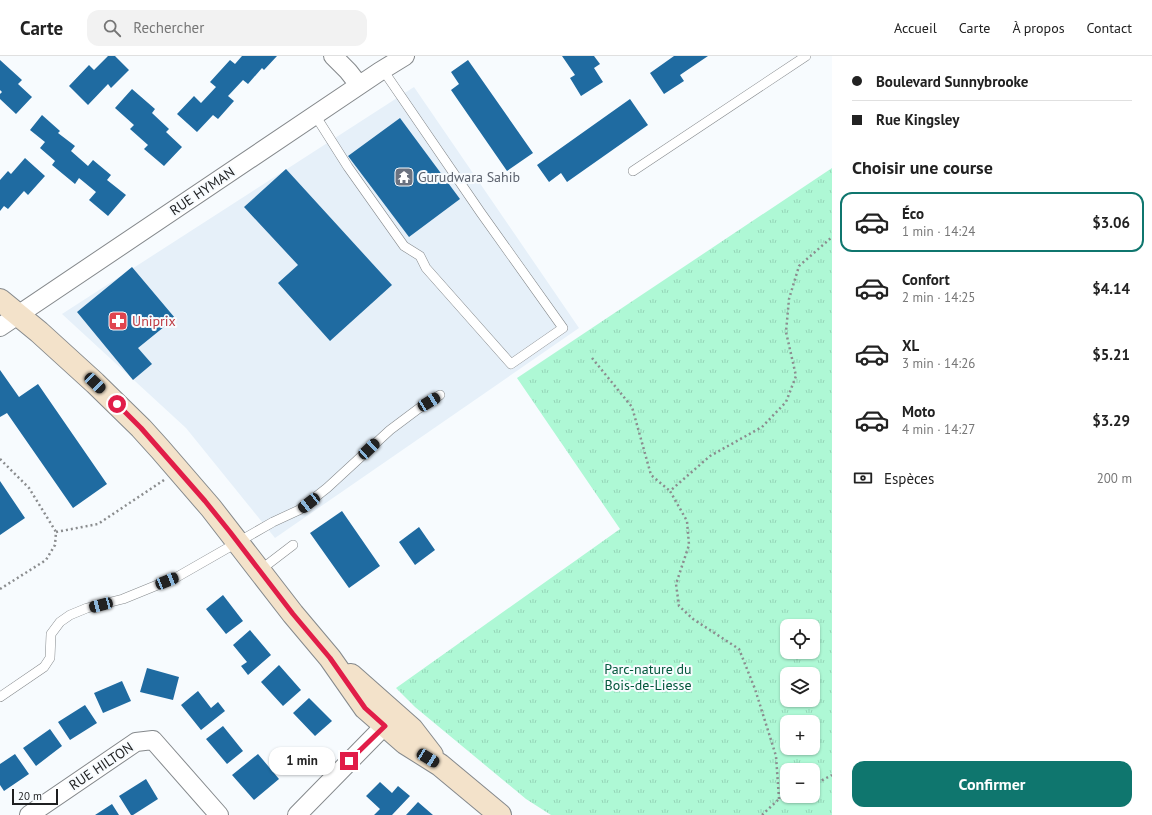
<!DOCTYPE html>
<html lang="fr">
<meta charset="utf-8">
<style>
:root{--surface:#fff;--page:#f2f2f2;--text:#222;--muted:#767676;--line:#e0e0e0;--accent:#0f766e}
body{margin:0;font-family:"PT Sans",sans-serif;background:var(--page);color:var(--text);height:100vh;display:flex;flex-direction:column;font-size:15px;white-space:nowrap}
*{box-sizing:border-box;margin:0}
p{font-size:13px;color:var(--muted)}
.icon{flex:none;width:22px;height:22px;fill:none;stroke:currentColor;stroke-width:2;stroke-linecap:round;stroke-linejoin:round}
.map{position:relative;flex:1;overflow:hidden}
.sheet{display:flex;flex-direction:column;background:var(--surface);width:320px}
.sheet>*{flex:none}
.guide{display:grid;align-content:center;height:88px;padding:0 20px;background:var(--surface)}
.controls{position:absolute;left:780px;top:563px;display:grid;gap:8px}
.controls a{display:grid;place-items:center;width:40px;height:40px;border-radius:8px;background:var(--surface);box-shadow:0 1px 3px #0004;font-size:20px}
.scale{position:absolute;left:12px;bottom:10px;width:46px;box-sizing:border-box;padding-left:4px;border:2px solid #1e1f20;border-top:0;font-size:11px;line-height:14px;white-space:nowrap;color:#1e1f20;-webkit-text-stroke:3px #f7fbfe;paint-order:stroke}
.end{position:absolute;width:18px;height:18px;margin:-9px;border:5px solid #e11d48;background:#fff;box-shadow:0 0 0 2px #fff}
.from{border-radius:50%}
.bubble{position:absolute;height:28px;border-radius:12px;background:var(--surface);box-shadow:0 1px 3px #0004;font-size:13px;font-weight:800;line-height:28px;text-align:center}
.car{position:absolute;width:12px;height:24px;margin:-12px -6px;border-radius:5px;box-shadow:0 0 3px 1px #0007;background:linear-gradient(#222 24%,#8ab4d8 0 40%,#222 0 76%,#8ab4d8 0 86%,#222 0)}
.guide b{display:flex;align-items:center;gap:14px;height:38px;font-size:15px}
.guide b+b{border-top:1px solid var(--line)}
.guide i{width:10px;height:10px;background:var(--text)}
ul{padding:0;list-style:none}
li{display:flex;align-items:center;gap:12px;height:60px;margin:0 8px 6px;padding:0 12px;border:2px solid transparent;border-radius:12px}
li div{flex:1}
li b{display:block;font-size:15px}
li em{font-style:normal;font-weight:800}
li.active{border-color:var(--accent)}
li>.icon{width:36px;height:36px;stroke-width:1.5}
h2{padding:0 20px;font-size:18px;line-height:48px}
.pay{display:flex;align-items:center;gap:10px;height:44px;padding:0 20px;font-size:15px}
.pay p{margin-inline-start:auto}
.cta{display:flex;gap:8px;margin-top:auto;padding:8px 20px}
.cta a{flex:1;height:46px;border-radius:12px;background:var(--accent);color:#fff;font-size:16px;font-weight:800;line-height:46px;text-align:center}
header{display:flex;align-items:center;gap:24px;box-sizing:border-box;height:56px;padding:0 20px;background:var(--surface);border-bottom:1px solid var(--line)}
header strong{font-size:19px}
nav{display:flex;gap:22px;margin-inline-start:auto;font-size:14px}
.search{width:280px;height:36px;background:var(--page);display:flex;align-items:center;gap:10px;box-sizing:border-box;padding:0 14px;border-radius:12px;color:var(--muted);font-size:15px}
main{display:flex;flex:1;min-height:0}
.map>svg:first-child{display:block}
</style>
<header>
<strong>Carte</strong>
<div class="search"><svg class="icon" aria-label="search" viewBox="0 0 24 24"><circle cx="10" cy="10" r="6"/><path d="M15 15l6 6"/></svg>Rechercher</div>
<nav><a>Accueil</a><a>Carte</a><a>À propos</a><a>Contact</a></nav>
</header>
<main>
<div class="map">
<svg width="832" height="759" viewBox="0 0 832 759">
<defs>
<pattern id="park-tufts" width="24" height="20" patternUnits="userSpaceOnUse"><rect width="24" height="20" fill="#aef8d5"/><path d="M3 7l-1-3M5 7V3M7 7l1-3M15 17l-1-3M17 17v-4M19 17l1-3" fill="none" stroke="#95d4b7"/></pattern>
</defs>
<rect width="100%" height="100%" fill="#f7fbfe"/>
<path fill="#e6f0f9" d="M414,31L579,272L275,482L186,372L62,258Z"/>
<path fill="url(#park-tufts)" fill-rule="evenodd" d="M832,112V759H551L526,743L415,651L396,632L620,473L517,322ZM787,570H813V596H787ZM787,618H813V644H787ZM787,666H813V692H787ZM787,714H813V740H787Z"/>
<path fill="#1f6ba1" d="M108,0H115L129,14L111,32L108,28L88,49L69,30L89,9L94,14Z
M242,0H277L264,14L262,12L248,28L243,24L228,40L234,45L218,63L213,59L197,76L177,58L194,40L201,47L216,31L210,26L230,4L235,8Z
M562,0H594L600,8L594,12L603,26L581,40L570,22L575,19Z
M674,0H708L680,19L684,25L664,38L650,17Z
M0,4L22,24L18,28L32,41L16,58L0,43V38L2,36L0,34Z
M468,4L533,97L507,115L451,34L459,28L451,16Z
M132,33L155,53L152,57L169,73L166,76L182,91L164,110L144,93L148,89L130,73L134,69L115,52Z
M630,43L648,69L567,126L561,117L549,126L537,109Z
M42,59L60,75L58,77L75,90L71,95L88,110L93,104L111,119L107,124L126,139L108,160L89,144L96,136L79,122L75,128L52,109L55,105L40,92L45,86L30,74Z
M400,62L460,143L409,181L348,100Z
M25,102L45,120L28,139L24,135L8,153L4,150L0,155V124L8,115L11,118Z
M286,113L392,229L330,285L278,227L298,209L244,151Z
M132,211L175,262L138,292L152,308L133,324L77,256Z
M0,314L19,341L38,328L107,428L73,452L7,357L0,361Z
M0,425L25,462L0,479Z
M342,455L380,510L349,532L310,477Z
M419,471L435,494L415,509L399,486Z
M223,539L243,565L226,578L206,553Z
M250,574L271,599L248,619L241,610L247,606L233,589Z
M279,609L301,634L283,650L261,626Z
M147,612L179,621L173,644L140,636Z
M122,625L131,645L103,657L94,637Z
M198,635L211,652L218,646L225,655L201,674L181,649Z
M309,642L332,665L315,680L293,657Z
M85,649L97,667L70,684L58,666Z
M223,670L243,695L227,708L206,683Z
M50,673L62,690L36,710L23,692Z
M15,698L29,718L4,735L0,729V708Z
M258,698L279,723L254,744L232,719Z
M146,723L158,743L133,759H131L119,740Z
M380,726L392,737L398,730L410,740L392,759H374L380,753L366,740Z
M418,746L433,759H406Z
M112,748L119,759H95Z"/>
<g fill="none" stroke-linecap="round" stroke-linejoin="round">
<g stroke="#85898c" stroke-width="10">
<path id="lane" d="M315,59L348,111L404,190L420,200L426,212L511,308L563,272L481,157L383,14
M633,115L806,0
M259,515L293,489
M0,641L44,611L50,602L51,578L60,566L70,559L87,552L123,543L177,521L273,466L299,454L327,432L390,374L418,353L440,339"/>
</g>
<g stroke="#85898c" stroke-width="20">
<path id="street" d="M333,0L348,15L359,29
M0,271L379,16L405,0
M29,759L136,686L153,684L219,759
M297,759L394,660"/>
</g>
<g stroke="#85898c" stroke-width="24">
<path id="secondary" d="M0,244L39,276L95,327L141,372L160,393L211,452L293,558L330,602L365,652L405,687L440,709L500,759
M351,619L412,673L432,699"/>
</g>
<path stroke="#8b8d8f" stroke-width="2.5" stroke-dasharray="2 3" stroke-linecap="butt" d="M592,302L632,351L651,419L670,435
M0,403L29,432L56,476
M0,533L46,504L55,489L56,476L98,468L164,424
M813,729L832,719
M779,743L776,700L755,633L739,593L693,563L679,550L676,528L689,489L687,465L670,435L710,400L762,371L786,346L796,320L786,276L789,243L799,210L832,181
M762,759L779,743L787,740"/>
<use href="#lane" stroke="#fff" stroke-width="9"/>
<use href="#street" stroke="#fff" stroke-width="18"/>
<use href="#secondary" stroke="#f3e2ca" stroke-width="22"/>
</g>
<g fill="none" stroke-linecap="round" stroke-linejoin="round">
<path stroke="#e11d48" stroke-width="5" d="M117,348L141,372L205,445L230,476L293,558L330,602L365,652L385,670L349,705"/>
</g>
<defs>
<g id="temple-square" transform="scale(1)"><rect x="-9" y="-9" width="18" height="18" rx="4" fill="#6b7280" stroke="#f7fbfe"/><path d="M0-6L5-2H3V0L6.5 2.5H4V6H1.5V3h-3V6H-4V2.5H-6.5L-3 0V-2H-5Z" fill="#fff"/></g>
<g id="pharmacy-square" transform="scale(1)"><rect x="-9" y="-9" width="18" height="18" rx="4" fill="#e0444e" stroke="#f7fbfe"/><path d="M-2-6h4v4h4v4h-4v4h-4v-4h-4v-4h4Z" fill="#fff"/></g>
</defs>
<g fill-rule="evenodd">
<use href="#temple-square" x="404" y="121"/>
<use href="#pharmacy-square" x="118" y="265"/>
</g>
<g text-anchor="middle" stroke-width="4" stroke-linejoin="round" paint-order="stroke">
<g font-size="14" fill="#5b616d" stroke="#f7fbfe" text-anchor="start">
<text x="418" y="126">Gurudwara Sahib</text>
</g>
<g font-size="14" fill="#1e1f20" stroke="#f7fbfe">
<text transform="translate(202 135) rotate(-34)" y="5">RUE HYMAN</text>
<text transform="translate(101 710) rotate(-34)" y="5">RUE HILTON</text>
</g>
<g font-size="14" fill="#be3a42" stroke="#f7fbfe" text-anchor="start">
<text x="132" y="270">Uniprix</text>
</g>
<g font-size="14" fill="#03573c" stroke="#f7fbfe">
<text x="648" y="618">Parc-nature du<tspan x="648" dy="16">Bois-de-Liesse</tspan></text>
</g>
</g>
</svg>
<div class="controls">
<a><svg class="icon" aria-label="locate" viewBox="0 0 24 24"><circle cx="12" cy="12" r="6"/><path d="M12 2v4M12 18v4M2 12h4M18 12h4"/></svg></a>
<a><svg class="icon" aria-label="layers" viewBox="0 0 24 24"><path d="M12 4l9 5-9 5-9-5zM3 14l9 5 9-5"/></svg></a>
<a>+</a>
<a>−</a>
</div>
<div class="scale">20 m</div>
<i class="end from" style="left:117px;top:348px"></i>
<i class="end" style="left:349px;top:705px"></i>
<div class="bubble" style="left:269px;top:691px;width:66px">1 min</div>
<i class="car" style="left:95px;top:327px;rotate:134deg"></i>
<i class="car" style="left:429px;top:346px;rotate:59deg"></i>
<i class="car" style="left:369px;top:393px;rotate:47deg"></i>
<i class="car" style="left:309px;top:447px;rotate:232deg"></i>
<i class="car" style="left:167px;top:525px;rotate:68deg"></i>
<i class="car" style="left:101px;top:549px;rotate:255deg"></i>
<i class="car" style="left:428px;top:702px;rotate:122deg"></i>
</div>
<section class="sheet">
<div class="guide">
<b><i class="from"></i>Boulevard Sunnybrooke</b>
<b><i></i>Rue Kingsley</b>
</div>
<h2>Choisir une course</h2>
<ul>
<li class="active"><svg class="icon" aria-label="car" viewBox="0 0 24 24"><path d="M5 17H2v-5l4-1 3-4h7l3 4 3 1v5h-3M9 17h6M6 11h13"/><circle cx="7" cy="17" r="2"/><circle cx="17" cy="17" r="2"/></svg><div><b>Éco</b><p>1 min · 14:24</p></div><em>$3.06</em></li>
<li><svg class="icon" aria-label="car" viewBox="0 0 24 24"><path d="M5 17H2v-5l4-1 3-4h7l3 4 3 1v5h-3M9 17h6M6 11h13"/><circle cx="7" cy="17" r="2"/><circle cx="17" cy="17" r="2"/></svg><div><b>Confort</b><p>2 min · 14:25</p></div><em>$4.14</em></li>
<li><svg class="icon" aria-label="car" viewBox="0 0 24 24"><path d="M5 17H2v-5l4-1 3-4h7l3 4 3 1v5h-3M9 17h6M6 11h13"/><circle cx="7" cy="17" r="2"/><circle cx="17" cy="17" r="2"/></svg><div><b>XL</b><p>3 min · 14:26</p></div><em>$5.21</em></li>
<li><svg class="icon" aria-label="car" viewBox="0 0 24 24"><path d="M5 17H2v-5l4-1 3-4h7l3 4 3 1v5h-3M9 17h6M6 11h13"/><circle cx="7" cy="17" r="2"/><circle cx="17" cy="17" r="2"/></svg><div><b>Moto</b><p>4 min · 14:27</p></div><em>$3.29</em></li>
</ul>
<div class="pay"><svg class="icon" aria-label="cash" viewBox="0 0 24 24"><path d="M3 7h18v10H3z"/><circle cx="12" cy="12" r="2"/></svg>Espèces<p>200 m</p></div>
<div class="cta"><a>Confirmer</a></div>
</section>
</main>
